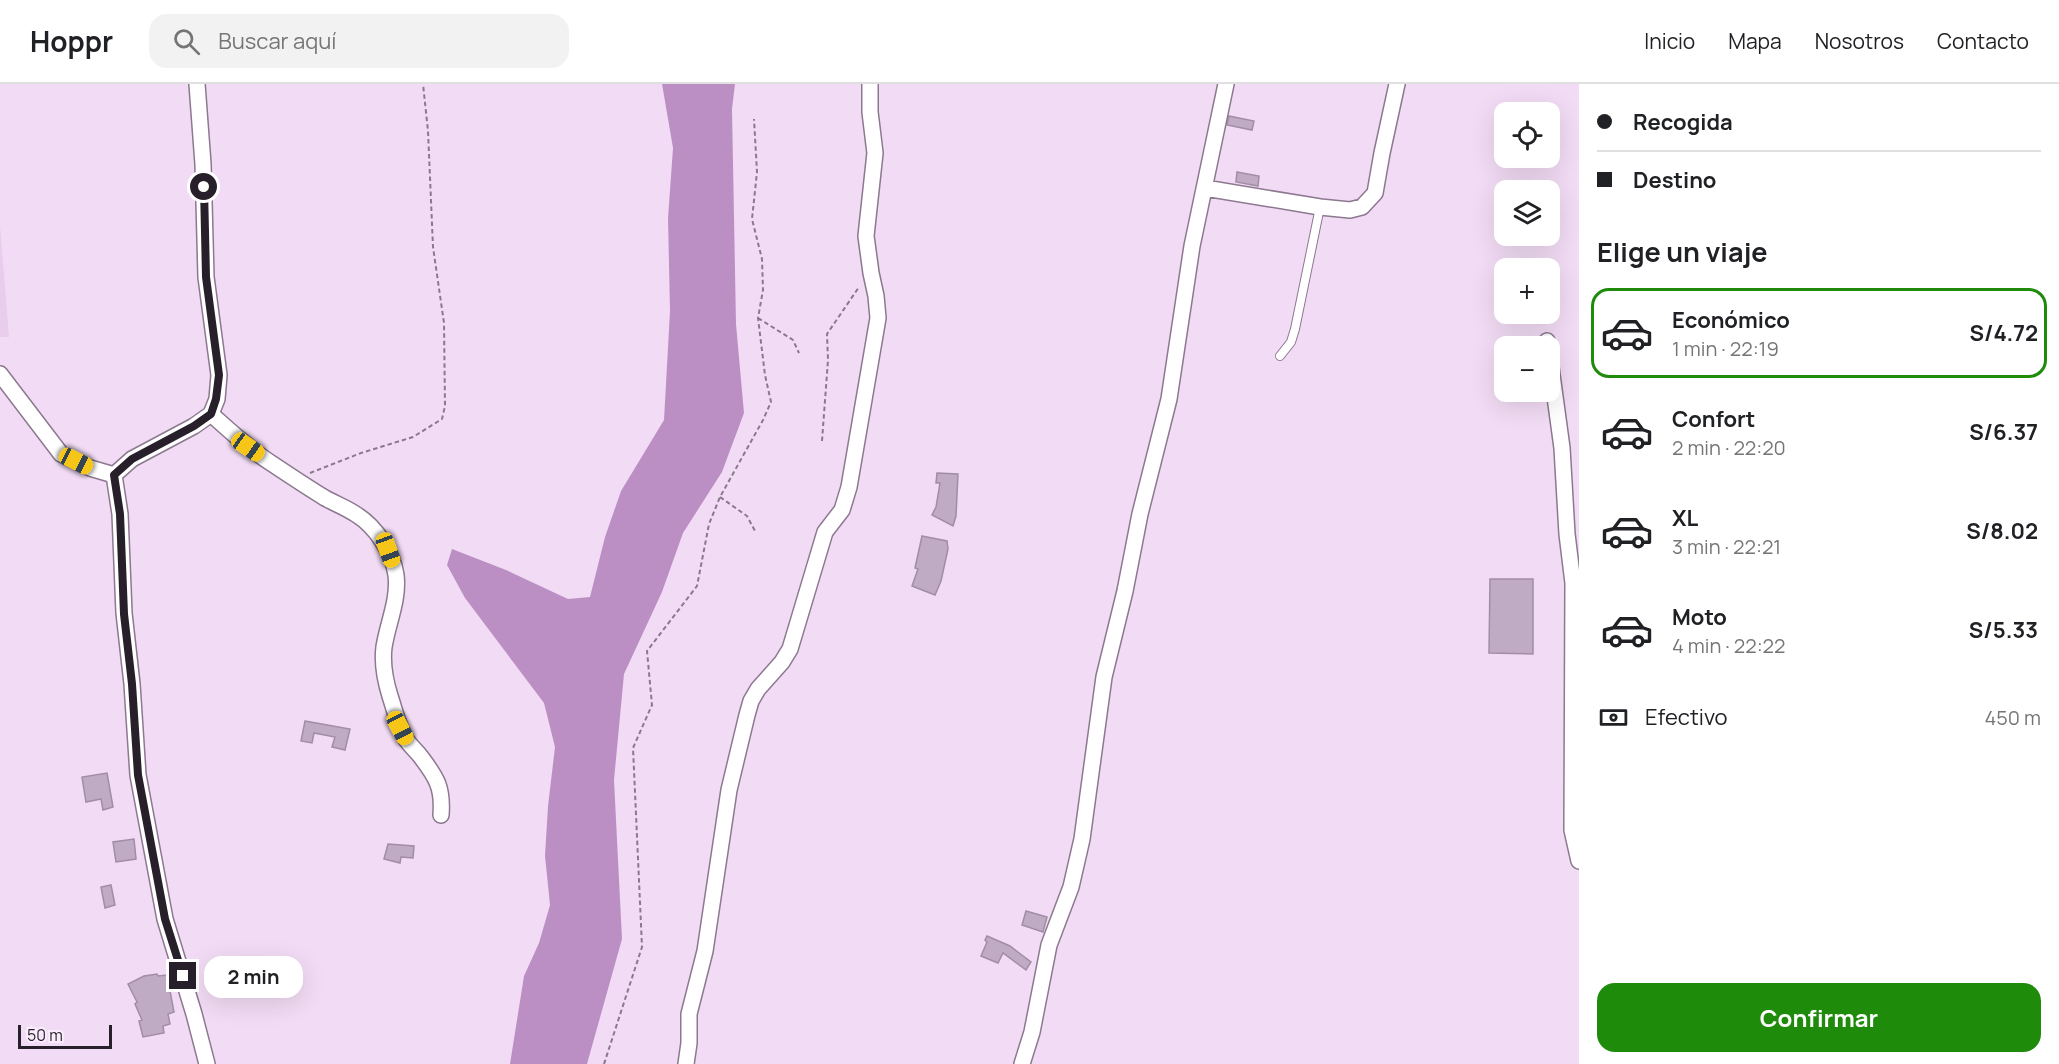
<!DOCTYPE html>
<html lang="es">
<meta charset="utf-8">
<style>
:root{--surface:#fff;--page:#f2f2f2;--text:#202124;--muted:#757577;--line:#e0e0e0;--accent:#1f8b0b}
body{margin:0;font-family:Manrope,sans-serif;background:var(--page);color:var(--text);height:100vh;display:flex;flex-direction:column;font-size:22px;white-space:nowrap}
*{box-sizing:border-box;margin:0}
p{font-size:20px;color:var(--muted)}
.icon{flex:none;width:33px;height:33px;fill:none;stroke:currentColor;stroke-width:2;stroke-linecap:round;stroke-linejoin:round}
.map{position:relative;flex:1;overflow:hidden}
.details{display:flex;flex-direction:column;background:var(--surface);width:480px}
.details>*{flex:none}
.guide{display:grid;align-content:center;height:132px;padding:0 18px;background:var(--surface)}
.fabs{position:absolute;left:1494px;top:18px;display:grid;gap:12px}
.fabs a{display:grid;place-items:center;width:66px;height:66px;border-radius:12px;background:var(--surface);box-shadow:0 6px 24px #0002;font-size:30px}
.scale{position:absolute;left:18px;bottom:15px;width:94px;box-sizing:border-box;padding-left:6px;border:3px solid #271f29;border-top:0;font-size:16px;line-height:21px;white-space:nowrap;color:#271f29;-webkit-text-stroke:4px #faecfc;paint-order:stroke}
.end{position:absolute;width:27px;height:27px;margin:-14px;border:8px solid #271f29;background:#fff;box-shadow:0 0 0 3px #fff}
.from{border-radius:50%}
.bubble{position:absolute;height:42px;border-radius:18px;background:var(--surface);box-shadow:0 6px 24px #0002;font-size:20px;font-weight:700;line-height:42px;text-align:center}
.car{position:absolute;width:18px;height:36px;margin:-18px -9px;border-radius:8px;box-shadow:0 0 4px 2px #0007;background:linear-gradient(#f5c518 24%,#345 0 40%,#f5c518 0 76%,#345 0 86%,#f5c518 0)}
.guide b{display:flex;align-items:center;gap:21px;height:57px;font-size:22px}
.guide b+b{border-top:2px solid var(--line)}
.guide i{width:15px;height:15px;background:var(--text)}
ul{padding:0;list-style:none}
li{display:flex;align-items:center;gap:18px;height:90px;margin:0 12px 9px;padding:0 6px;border:3px solid transparent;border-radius:18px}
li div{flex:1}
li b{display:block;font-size:22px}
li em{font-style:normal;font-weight:700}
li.active{border-color:var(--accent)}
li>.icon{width:54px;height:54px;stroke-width:1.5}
h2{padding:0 18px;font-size:27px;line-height:72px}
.pay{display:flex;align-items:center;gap:15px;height:66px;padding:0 18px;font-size:22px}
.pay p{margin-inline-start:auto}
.cta{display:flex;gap:12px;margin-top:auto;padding:12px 18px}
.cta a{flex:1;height:69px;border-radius:18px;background:var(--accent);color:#fff;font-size:24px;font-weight:700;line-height:69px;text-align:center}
header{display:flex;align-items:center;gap:36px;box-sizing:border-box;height:84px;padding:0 30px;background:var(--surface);border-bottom:2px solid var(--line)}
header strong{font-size:28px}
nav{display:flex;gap:33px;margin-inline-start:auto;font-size:21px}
.search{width:420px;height:54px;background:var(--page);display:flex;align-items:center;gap:15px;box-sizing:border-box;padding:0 21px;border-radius:18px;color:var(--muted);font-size:22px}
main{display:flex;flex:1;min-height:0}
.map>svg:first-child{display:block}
</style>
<header>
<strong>Hoppr</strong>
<div class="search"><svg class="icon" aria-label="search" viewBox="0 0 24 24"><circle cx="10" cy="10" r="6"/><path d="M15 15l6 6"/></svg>Buscar aquí</div>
<nav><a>Inicio</a><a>Mapa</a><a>Nosotros</a><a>Contacto</a></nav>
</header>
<main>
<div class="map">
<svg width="1579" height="980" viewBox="0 0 1579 980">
<rect width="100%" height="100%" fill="#f2dcf5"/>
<path fill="#e8cdec" d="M0,141L9,253H0Z"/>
<path fill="#bc8fc4" d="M662,0H735L732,25L736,240L744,329L722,388L683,449L662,508L624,590L614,696L622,855L587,980H510L524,892L539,859L550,821L545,772L548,722L555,663L544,619L465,514L447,481L452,465L506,486L568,515L590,513L605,453L621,407L664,336L670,227L668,134L673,64Z"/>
<path fill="#c0abc4" stroke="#a18da4" stroke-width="1.5" d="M1229,32L1254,37L1252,46L1227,41Z
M1237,88L1259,92L1258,102L1236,98Z
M937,389L958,390L956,432L953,442L932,431L936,423L940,399H936Z
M922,452L947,457L948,465L941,497L935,511L912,502L918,485L915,484Z
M1490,495H1533V570L1489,569Z
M305,637L350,645L345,666L332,663L335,653L314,649L312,659L301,657Z
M107,689L113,723L103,726L101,715L86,718L82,693Z
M134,755L136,775L116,778L113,758Z
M388,760L414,762L413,774L401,773L400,779L384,775Z
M111,801L115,821L105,824L101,803Z
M1026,827L1047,833L1043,848L1022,841Z
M987,852L1010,862L1031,878L1026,886L1003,869L998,879L981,872L987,858L985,856Z
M157,890L158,892L167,891L174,928L168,930L170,940L163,942L164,949L143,953L139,937L142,936L135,920L137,918L128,900L144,892Z"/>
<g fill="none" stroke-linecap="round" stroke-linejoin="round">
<g stroke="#8c788f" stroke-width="10">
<path id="lane" d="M1280,272L1291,258L1295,245L1320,123"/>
</g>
<g stroke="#8c788f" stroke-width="18">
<path id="street" d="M197,0L203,80L206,193L219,291L217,315L211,330L194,342L132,375L114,391L120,430L124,529L132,600L138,691L165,835L194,930L207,980
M1205,104L1320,123L1350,126L1362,123L1375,109L1382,69L1397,0
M1547,257L1548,262
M1550,276L1562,364L1567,450L1573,499L1572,746L1579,777
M0,290L61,370L90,384L114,391
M211,330C230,347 249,365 271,379C289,391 307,403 325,414C336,420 347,424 357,431C376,443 393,469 396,491C399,516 388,538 384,563C382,579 385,596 390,612C395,627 398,642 406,655C410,662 416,666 421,673C437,694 443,704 441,731
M686,980L689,959V930L705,867L729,706L747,631L751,617L758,605L782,578L790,565L825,448L842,426L849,403L878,234L876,212L871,189L866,152L875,69L870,28V0
M1022,980L1032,948L1049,861L1071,803L1082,755L1104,593L1125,507L1140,430L1169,315L1192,162L1226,0"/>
</g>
<path stroke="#897a8b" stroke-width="2" stroke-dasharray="4.5 3" stroke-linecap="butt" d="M758,234L793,256L799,269
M822,357L828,276L827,250L859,203
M310,389L361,369L413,353L442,335L445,322L444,239L433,163L428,47L423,0
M720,413L747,432L755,447
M604,980L642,863L633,664L652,621L647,567L697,502L709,440L720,413L763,336L771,318L765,291L758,234L763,206L762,175L752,135L757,88L754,35"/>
<use href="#lane" stroke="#fff" stroke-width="8"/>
<use href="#street" stroke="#fff" stroke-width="15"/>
</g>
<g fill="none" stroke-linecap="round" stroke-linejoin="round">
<path stroke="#271f29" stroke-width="8" d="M183,892L165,835L138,691L132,600L124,530L120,430L114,391L132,375L194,342L211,330L216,315L219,291L206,193L204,103"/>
</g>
</svg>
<div class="fabs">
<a><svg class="icon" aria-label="locate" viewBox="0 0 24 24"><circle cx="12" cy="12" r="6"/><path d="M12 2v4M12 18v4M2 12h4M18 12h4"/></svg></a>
<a><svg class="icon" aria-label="layers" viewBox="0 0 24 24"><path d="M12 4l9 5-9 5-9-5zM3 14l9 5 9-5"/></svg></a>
<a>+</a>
<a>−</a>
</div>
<div class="scale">50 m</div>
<i class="end from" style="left:204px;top:103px"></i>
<i class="end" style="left:183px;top:892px"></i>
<div class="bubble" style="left:204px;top:872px;width:99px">2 min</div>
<i class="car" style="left:248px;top:363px;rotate:125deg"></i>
<i class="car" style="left:76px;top:377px;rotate:117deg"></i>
<i class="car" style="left:388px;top:466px;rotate:160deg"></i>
<i class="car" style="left:400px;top:644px;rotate:152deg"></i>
</div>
<section class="details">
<div class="guide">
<b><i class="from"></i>Recogida</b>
<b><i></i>Destino</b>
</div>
<h2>Elige un viaje</h2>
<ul>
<li class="active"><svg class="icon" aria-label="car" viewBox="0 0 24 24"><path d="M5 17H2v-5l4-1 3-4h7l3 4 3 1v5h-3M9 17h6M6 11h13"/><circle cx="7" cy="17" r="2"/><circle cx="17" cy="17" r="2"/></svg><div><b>Económico</b><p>1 min · 22:19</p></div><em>S/4.72</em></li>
<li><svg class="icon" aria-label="car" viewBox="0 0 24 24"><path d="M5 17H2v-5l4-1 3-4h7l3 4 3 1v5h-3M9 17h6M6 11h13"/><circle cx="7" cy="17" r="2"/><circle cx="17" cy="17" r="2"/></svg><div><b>Confort</b><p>2 min · 22:20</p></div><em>S/6.37</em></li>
<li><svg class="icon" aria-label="car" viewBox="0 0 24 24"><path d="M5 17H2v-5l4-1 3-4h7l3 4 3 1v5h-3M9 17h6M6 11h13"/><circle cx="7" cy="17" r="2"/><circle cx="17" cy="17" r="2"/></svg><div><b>XL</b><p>3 min · 22:21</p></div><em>S/8.02</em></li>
<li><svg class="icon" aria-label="car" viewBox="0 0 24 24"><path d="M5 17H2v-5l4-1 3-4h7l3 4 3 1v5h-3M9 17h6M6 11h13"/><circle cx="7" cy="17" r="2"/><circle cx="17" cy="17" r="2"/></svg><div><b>Moto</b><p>4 min · 22:22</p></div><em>S/5.33</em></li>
</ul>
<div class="pay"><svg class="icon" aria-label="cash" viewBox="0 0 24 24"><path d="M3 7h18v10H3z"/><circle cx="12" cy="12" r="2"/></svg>Efectivo<p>450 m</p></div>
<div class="cta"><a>Confirmar</a></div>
</section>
</main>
